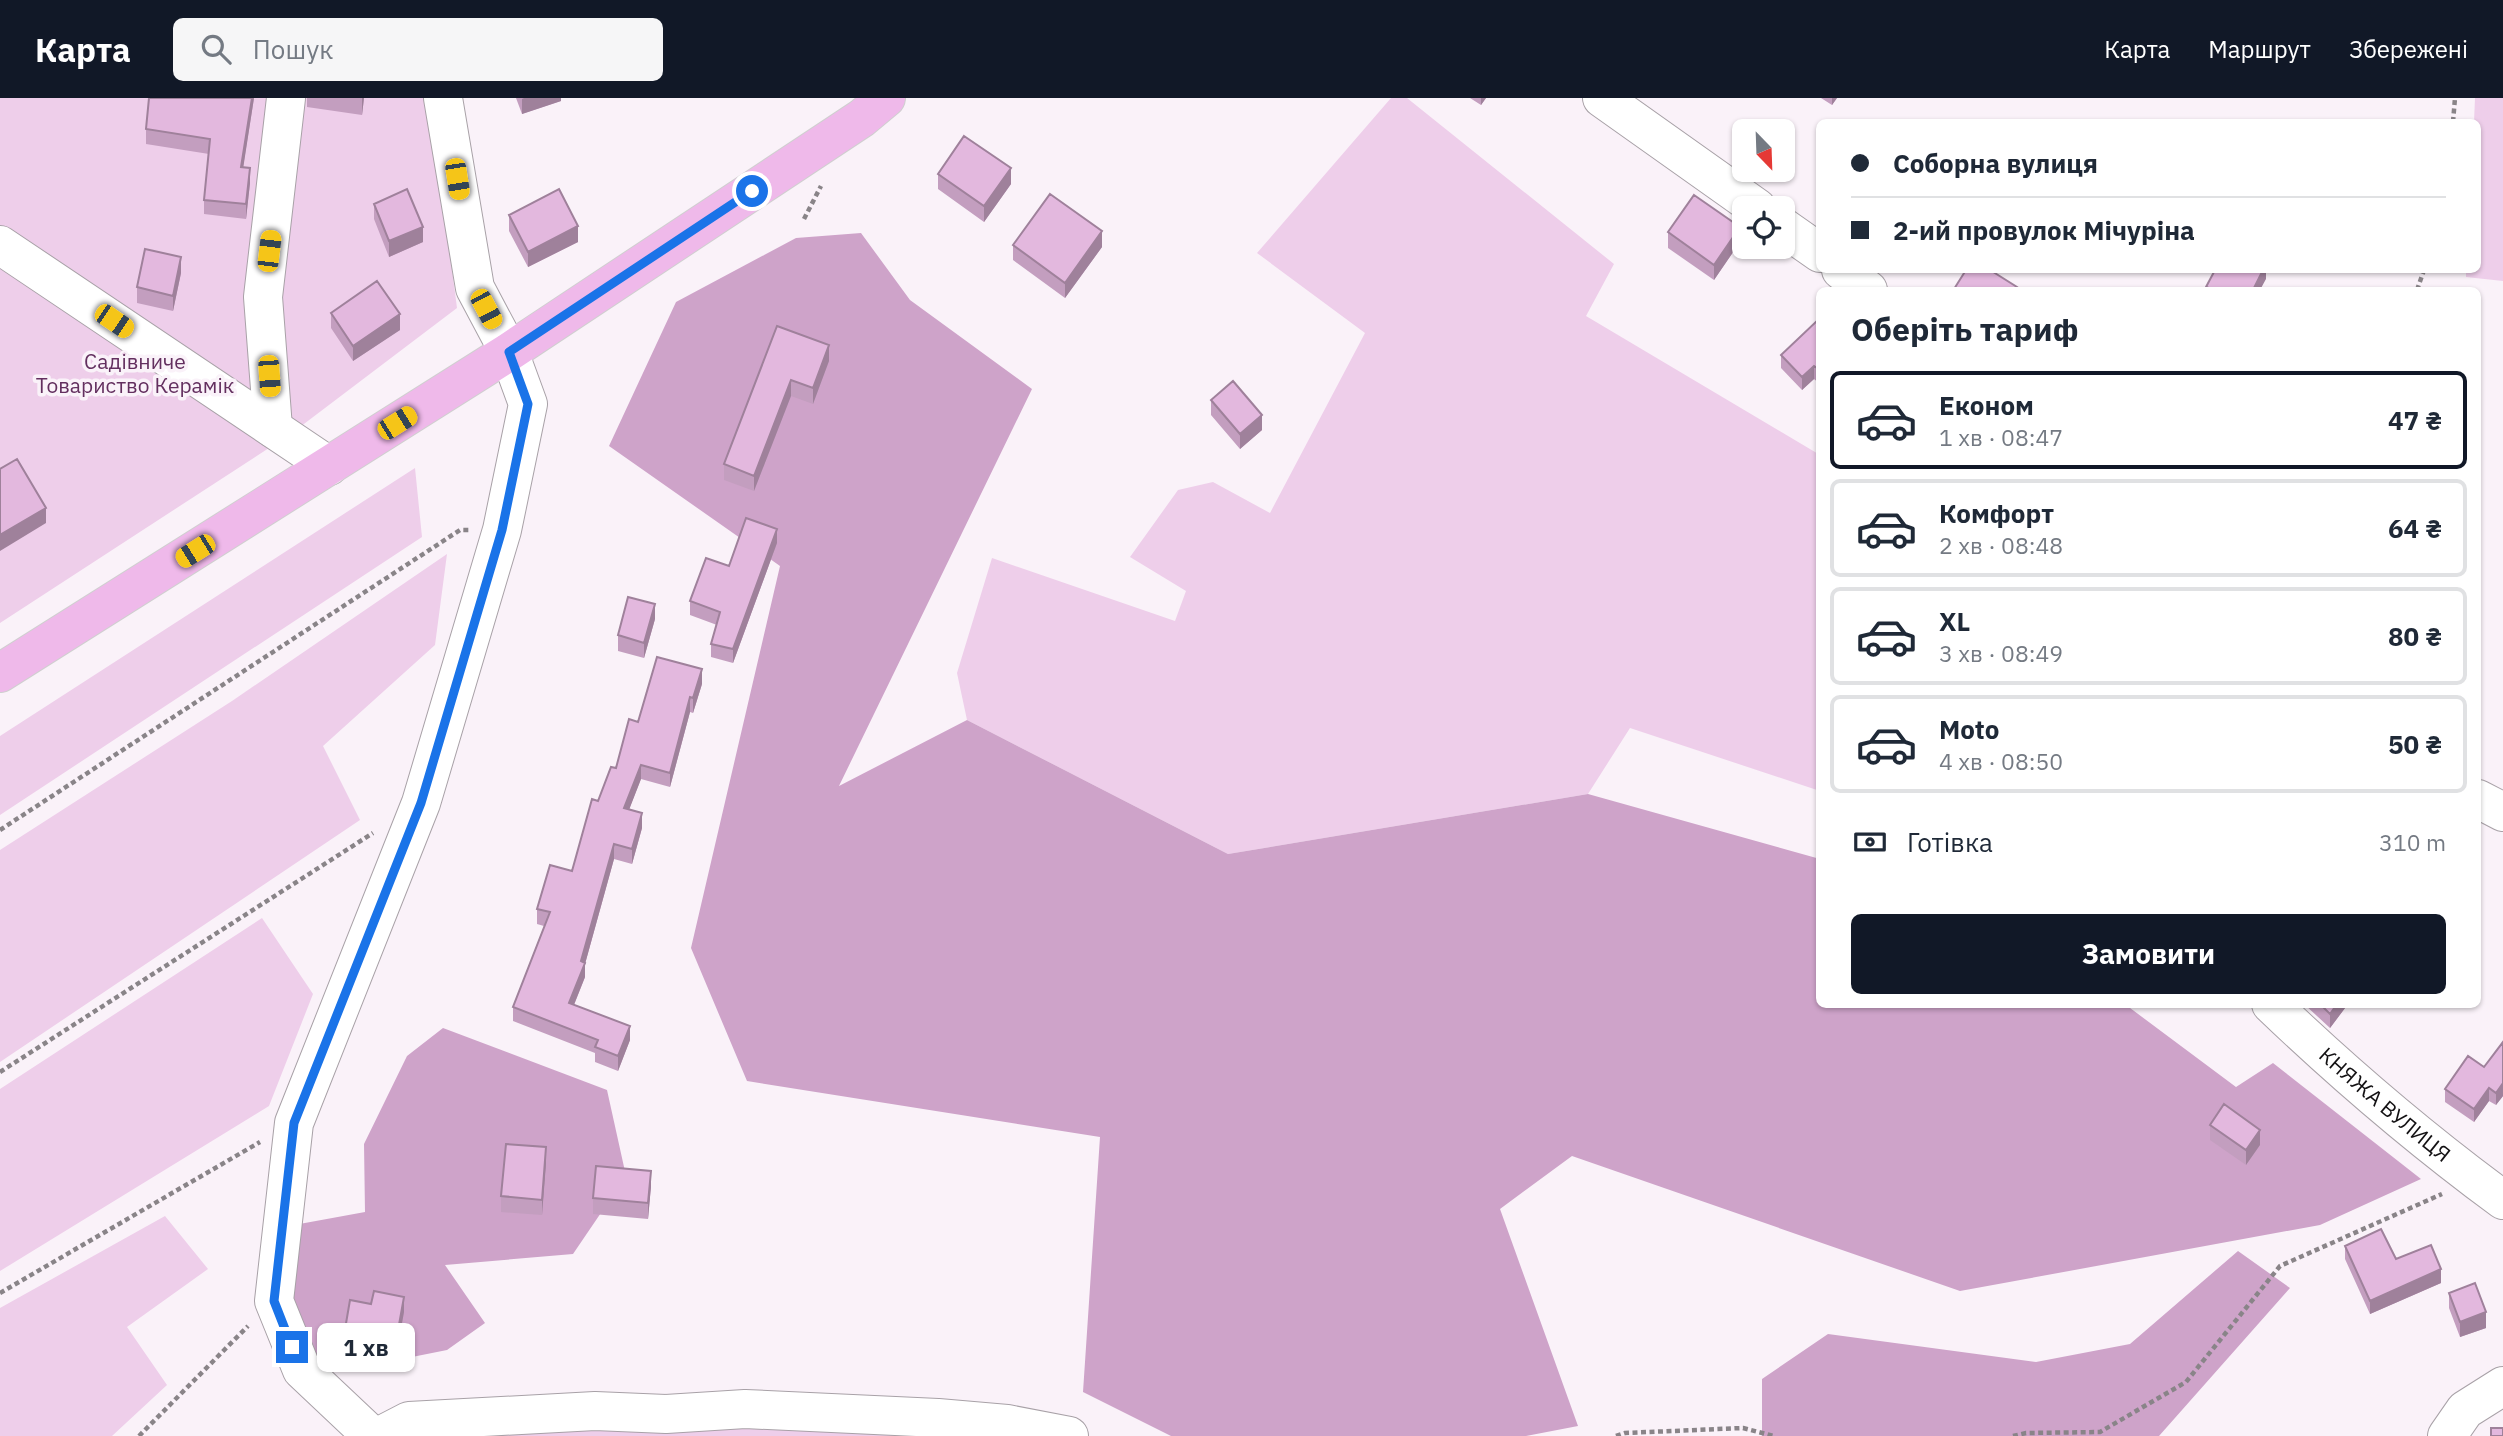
<!DOCTYPE html>
<html lang="uk">
<meta charset="utf-8">
<style>
:root{--surface:#fff;--page:#f6f6f7;--text:#1f2937;--muted:#747a83;--line:#e0e1e3;--accent:#111827}
body{margin:0;font-family:"IBM Plex Sans",sans-serif;background:var(--page);color:var(--text);height:100vh;display:flex;flex-direction:column;font-size:26px;white-space:nowrap}
*{box-sizing:border-box;margin:0}
p{font-size:23px;color:var(--muted)}
.icon{flex:none;width:38px;height:38px;fill:none;stroke:currentColor;stroke-width:2;stroke-linecap:round;stroke-linejoin:round}
.map{position:relative;flex:1;overflow:hidden}
.side{position:absolute;left:1816px;top:189px;width:665px;height:721px;display:flex;flex-direction:column;background:var(--surface);border-radius:10px;box-shadow:0 2px 5px #0004}
.side>*{flex:none}
.hud{position:absolute;left:1816px;top:21px;width:665px;height:154px;border-radius:10px;box-shadow:0 2px 5px #0004;display:grid;align-content:center;height:154px;padding:0 35px;background:var(--surface)}
.needle{width:46px;rotate:157deg}
.tools{position:absolute;left:1732px;top:21px;display:grid;gap:14px}
.tools a{display:grid;place-items:center;width:63px;height:63px;border-radius:10px;background:var(--surface);box-shadow:0 2px 5px #0004;font-size:35px}
.end{position:absolute;width:32px;height:32px;margin:-16px;border:9px solid #1a73e8;background:#fff;box-shadow:0 0 0 4px #fff}
.from{border-radius:50%}
.bubble{position:absolute;height:49px;border-radius:10px;background:var(--surface);box-shadow:0 2px 5px #0004;font-size:23px;font-weight:700;line-height:49px;text-align:center}
.car{position:absolute;width:21px;height:42px;margin:-21px -10px;border-radius:9px;box-shadow:0 0 5px 2px #0007;background:linear-gradient(#f5c518 24%,#345 0 40%,#f5c518 0 76%,#345 0 86%,#f5c518 0)}
.hud b{display:flex;align-items:center;gap:24px;height:66px;font-size:26px}
.hud b+b{border-top:2px solid var(--line)}
.hud i{width:18px;height:18px;background:var(--text)}
ul{padding:0;list-style:none}
li{display:flex;align-items:center;gap:21px;height:98px;margin:0 14px 10px;padding:0 21px;border:4px solid var(--line);border-radius:10px}
li div{flex:1}
li b{display:block;font-size:26px}
li em{font-style:normal;font-weight:700}
li.active{border-color:var(--accent)}
li>.icon{width:63px;height:63px;stroke-width:1.5}
h2{padding:0 35px;font-size:32px;line-height:84px}
.pay{display:flex;align-items:center;gap:18px;height:77px;padding:0 35px;font-size:26px}
.pay p{margin-inline-start:auto}
.primary-button{display:flex;gap:14px;margin-top:auto;padding:14px 35px}
.primary-button a{flex:1;height:80px;border-radius:10px;background:var(--accent);color:#fff;font-size:28px;font-weight:700;line-height:80px;text-align:center}
header{display:flex;align-items:center;gap:42px;box-sizing:border-box;height:98px;padding:0 35px;background:var(--accent);color:#fff}
header strong{font-size:33px}
nav{display:flex;gap:38px;margin-inline-start:auto;font-size:24px}
.search{width:490px;height:63px;background:var(--page);display:flex;align-items:center;gap:18px;box-sizing:border-box;padding:0 24px;border-radius:10px;color:var(--muted);font-size:26px}
.map>svg:first-child{display:block}
</style>
<header>
<strong>Карта</strong>
<div class="search"><svg class="icon" aria-label="search" viewBox="0 0 24 24"><circle cx="10" cy="10" r="6"/><path d="M15 15l6 6"/></svg>Пошук</div>
<nav><a>Карта</a><a>Маршрут</a><a>Збережені</a></nav>
</header>
<div class="map">
<svg width="2503" height="1338" viewBox="0 0 2503 1338">
<rect width="100%" height="100%" fill="#faf2f9"/>
<path fill="#eeceea" d="M0,0H430L457,210L292,335L0,525Z
M1391,0H1407L1614,166L1586,218L1820,357V693L1630,630L1588,696L1228,756L967,622L957,575L992,460L1175,523L1186,493L1130,459L1178,392L1213,384L1270,415L1365,235L1257,155Z
M2475,0H2503V183L2466,179V172H2478V24H2474Z
M415,370L422,439L0,717V638Z
M447,456L435,547L323,648L360,722L0,964V752L232,603Z
M262,820L313,896L269,1008L0,1173V991Z
M165,1118L208,1171L127,1229L167,1287L112,1338H0V1210Z
M724,1322L921,1338H435Z"/>
<path fill="#cea3c9" d="M861,135L910,202L1032,291L839,688L967,622L1228,756L1588,696L1820,761V906L2126,907L2236,989L2273,965L2421,1081L2320,1127L1960,1193L1572,1058L1500,1111L1578,1328L1526,1338H1171L1083,1294L1100,1039L747,983L691,850L780,468L609,348L676,204L796,140Z
M443,930L607,992L626,1078L573,1156L445,1167L485,1225L447,1252L357,1270L316,1257L296,1209L286,1174L294,1127L365,1114L364,1046L407,958Z
M2238,1153L2290,1190L2159,1338H1762V1281L1828,1236L2036,1264L2130,1246Z"/>
<g fill="none" stroke-linecap="round" stroke-linejoin="round">
<g stroke="#a8a1a7" stroke-width="40">
<g id="minor">
<path d="M1602,0L1757,110"/>
<path d="M1783,129L1820,155"/>
<path d="M0,147L329,368"/>
<path d="M1841,172L1868,192"/>
<path d="M273,330L263,199L286,0"/>
<path d="M2478,701L2503,714"/>
<path id="s1" d="M2271,906C2343,975 2423,1043 2503,1102"/>
<path d="M372,1338L302,1272L274,1203L294,1025L421,705L502,432L528,306L509,254L475,190L443,0"/>
<path d="M380,1338L409,1323L595,1313L666,1316L745,1311L938,1320L1007,1326L1069,1338"/>
<path d="M2447,1338L2465,1312L2503,1288"/>
</g>
</g>
<g stroke="#d0cfd0" stroke-width="40">
<path id="major" d="M0,575L509,254L862,20L886,0"/>
</g>
<path stroke="#898488" stroke-width="4.5" stroke-dasharray="5 3.5" stroke-linecap="butt" d="M2453,24L2455,0
M804,121L821,88
M2417,192L2424,172
M0,732L460,432H470
M0,974L373,735
M0,1195L260,1044
M139,1338L248,1228
M1616,1338L1625,1335L1743,1330L1774,1338
M2013,1338L2026,1335L2100,1334L2186,1284L2280,1168L2442,1096"/>
<use href="#minor" stroke="#fff" stroke-width="38"/>
<use href="#major" stroke="#efb9ea" stroke-width="38"/>
</g>
<path fill="#c39ebf" d="M254,0L243,69L250,85L246,121L204,116V102L209,56L146,46V31Z
M307,0H364L362,17L307,9Z
M516,0H561V3L522,16Z
M1470,0H1486L1481,7Z
M1821,0H1837L1832,7Z
M938,76L1011,86L984,124L938,91Z
M374,106L423,144L389,159L374,121Z
M509,117L578,144L528,169L509,133Z
M1668,134L1740,144L1714,182L1668,150Z
M1013,147L1102,149L1065,200L1013,162Z
M181,175L173,213L137,205V189Z
M331,215L400,232L353,263L331,230Z
M1820,220V286L1814,281L1802,292L1781,270V257Z
M777,228L829,263L813,306L791,298L754,393L724,382V366Z
M1211,302L1262,332L1240,351L1211,317Z
M777,445L733,565L711,559V546L717,527L690,517V503L729,468Z
M655,521L644,560L618,553V537Z
M702,586L693,615L690,614L670,689L641,681L629,711L642,730L632,766L614,761L585,866V879L574,907L630,942L618,973L595,964V955L513,923V909L544,828L537,826V811L572,773L598,703L616,670L638,624Z
M2304,906H2348L2330,930Z
M2503,944V998L2496,1007L2489,1003L2474,1024L2445,1004V991L2484,969Z
M2210,1027L2260,1047L2246,1067L2210,1042Z
M546,1065L542,1117L501,1114V1098Z
M651,1088L648,1121L593,1116V1100Z
M2345,1148L2396,1161L2441,1185L2370,1216L2345,1161Z
M2449,1195L2486,1230L2460,1239L2449,1210Z
M404,1214L397,1253L375,1250L373,1258L344,1253V1237Z"/>
<path fill="#9f819b" d="M252,0H254L241,84V69Z
M362,0H364L362,17Z
M524,0H561V3L522,16V1Z
M1481,0H1486L1481,7Z
M1832,0H1837L1832,7Z
M250,70V85L246,121V106Z
M1011,70V86L984,124V108Z
M578,128V144L528,169V154Z
M423,129V144L389,159V143Z
M1740,129V144L1714,182V167Z
M1102,133V149L1065,200V185Z
M181,159V175L173,213V198Z
M2263,172H2266V181L2260,192H2253Z
M400,216V232L353,263V248Z
M829,247V263L813,306V290Z
M1814,268V281L1802,292V279Z
M791,282V298L754,393V378Z
M1262,317V332L1240,351V336Z
M46,410V425L0,453V437Z
M777,431V445L733,565V551Z
M655,506V521L644,560V545Z
M702,571V586L693,615V600Z
M690,599V614L670,689V675Z
M641,667V681L624,725V710Z
M642,715V730L632,766V751Z
M614,746V761L585,866V879L569,919V905Z
M2337,906H2348L2330,930V916Z
M630,928V942L618,973V958Z
M2503,985V998L2496,1007V995Z
M2489,990V1003L2474,1024V1011Z
M2260,1032V1047L2246,1067V1052Z
M546,1049V1065L542,1117V1102Z
M651,1073V1088L648,1121V1105Z
M2441,1171V1185L2370,1216V1203Z
M404,1199V1214L397,1253V1238Z
M2486,1214V1230L2460,1239V1224Z
M375,1234V1250L373,1258V1242Z"/>
<path fill="#e3b8de" stroke="#9f819b" stroke-width="2" d="M149,0H252L241,69L250,70L246,106L204,102L210,41L146,31Z
M964,38L1011,70L984,108L938,76Z
M407,91L423,129L389,143L374,106Z
M559,91L578,128L528,154L509,117Z
M1050,96L1102,133L1065,185L1013,147Z
M1694,97L1740,129L1714,167L1668,134Z
M145,151L181,159L173,198L137,189Z
M1966,172H1990L2017,189L2015,192H1955L1954,191Z
M2215,172H2263L2253,192H2214L2206,189Z
M377,183L400,216L353,248L331,215Z
M1820,220V272L1814,268L1802,279L1781,257Z
M777,228L829,247L813,290L791,282L754,378L724,366Z
M1233,283L1262,317L1240,336L1211,302Z
M17,361L46,410L0,437V371Z
M746,420L777,431L733,551L711,546L720,514L690,503L706,460L729,468Z
M628,499L655,506L644,545L618,537Z
M657,559L702,571L693,600L690,599L670,675L641,667L624,710L642,715L632,751L614,746L581,863L585,865L569,905L630,928L618,958L595,949L598,942L513,909L550,814L537,811L550,767L572,773L592,701L598,703L611,669L616,670L629,621L638,624Z
M2320,906H2337L2330,916Z
M2503,944V985L2496,995L2489,990L2474,1011L2445,991L2468,958L2484,969Z
M2224,1006L2260,1032L2246,1052L2210,1027Z
M506,1046L546,1049L542,1102L501,1098Z
M596,1068L651,1073L648,1105L593,1100Z
M2381,1131L2396,1161L2431,1147L2441,1171L2370,1203L2345,1148Z
M2475,1185L2486,1214L2460,1224L2449,1195Z
M374,1193L404,1199L397,1238L375,1234L373,1242L344,1237L350,1202L371,1206Z
M2491,1330H2503V1338H2491Z"/>
<g fill="none" stroke-linecap="round" stroke-linejoin="round">
<path stroke="#1a73e8" stroke-width="9" d="M292,1249L274,1203L294,1025L421,705L502,432L528,306L509,254L752,93"/>
</g>
<g text-anchor="middle" stroke-width="7" stroke-linejoin="round" paint-order="stroke">
<g font-size="21" fill="#632f5f" stroke="#faf2f9">
<text x="135" y="271">Садівниче<tspan x="135" dy="24">Товариство Керамік</tspan></text>
</g>
<g font-size="21" fill="#131113" stroke="#faf2f9">
<text dy="7" stroke="none"><textPath href="#s1" startOffset="152">КНЯЖА ВУЛИЦЯ</textPath></text>
</g>
</g>
</svg>
<div class="tools">
<a><svg class="needle" viewBox="-14 -14 28 28"><path d="M0-13l5 13h-10z" fill="#e53935"/><path d="M0 13l5-13h-10z" fill="#747a83"/></svg></a>
<a><svg class="icon" aria-label="locate" viewBox="0 0 24 24"><circle cx="12" cy="12" r="6"/><path d="M12 2v4M12 18v4M2 12h4M18 12h4"/></svg></a>
</div>
<i class="end from" style="left:752px;top:93px"></i>
<i class="end" style="left:292px;top:1249px"></i>
<div class="bubble" style="left:317px;top:1225px;width:98px">1 хв</div>
<i class="car" style="left:457px;top:81px;rotate:171deg"></i>
<i class="car" style="left:269px;top:153px;rotate:7deg"></i>
<i class="car" style="left:486px;top:211px;rotate:152deg"></i>
<i class="car" style="left:114px;top:223px;rotate:124deg"></i>
<i class="car" style="left:269px;top:278px;rotate:176deg"></i>
<i class="car" style="left:397px;top:325px;rotate:58deg"></i>
<i class="car" style="left:195px;top:453px;rotate:238deg"></i>
<div class="hud">
<b><i class="from"></i>Соборна вулиця</b>
<b><i></i>2-ий провулок Мічуріна</b>
</div>
<section class="side">
<h2>Оберіть тариф</h2>
<ul>
<li class="active"><svg class="icon" aria-label="car" viewBox="0 0 24 24"><path d="M5 17H2v-5l4-1 3-4h7l3 4 3 1v5h-3M9 17h6M6 11h13"/><circle cx="7" cy="17" r="2"/><circle cx="17" cy="17" r="2"/></svg><div><b>Економ</b><p>1 хв · 08:47</p></div><em>47 ₴</em></li>
<li><svg class="icon" aria-label="car" viewBox="0 0 24 24"><path d="M5 17H2v-5l4-1 3-4h7l3 4 3 1v5h-3M9 17h6M6 11h13"/><circle cx="7" cy="17" r="2"/><circle cx="17" cy="17" r="2"/></svg><div><b>Комфорт</b><p>2 хв · 08:48</p></div><em>64 ₴</em></li>
<li><svg class="icon" aria-label="car" viewBox="0 0 24 24"><path d="M5 17H2v-5l4-1 3-4h7l3 4 3 1v5h-3M9 17h6M6 11h13"/><circle cx="7" cy="17" r="2"/><circle cx="17" cy="17" r="2"/></svg><div><b>XL</b><p>3 хв · 08:49</p></div><em>80 ₴</em></li>
<li><svg class="icon" aria-label="car" viewBox="0 0 24 24"><path d="M5 17H2v-5l4-1 3-4h7l3 4 3 1v5h-3M9 17h6M6 11h13"/><circle cx="7" cy="17" r="2"/><circle cx="17" cy="17" r="2"/></svg><div><b>Moto</b><p>4 хв · 08:50</p></div><em>50 ₴</em></li>
</ul>
<div class="pay"><svg class="icon" aria-label="cash" viewBox="0 0 24 24"><path d="M3 7h18v10H3z"/><circle cx="12" cy="12" r="2"/></svg>Готівка<p>310 m</p></div>
<div class="primary-button"><a>Замовити</a></div>
</section>
</div>
